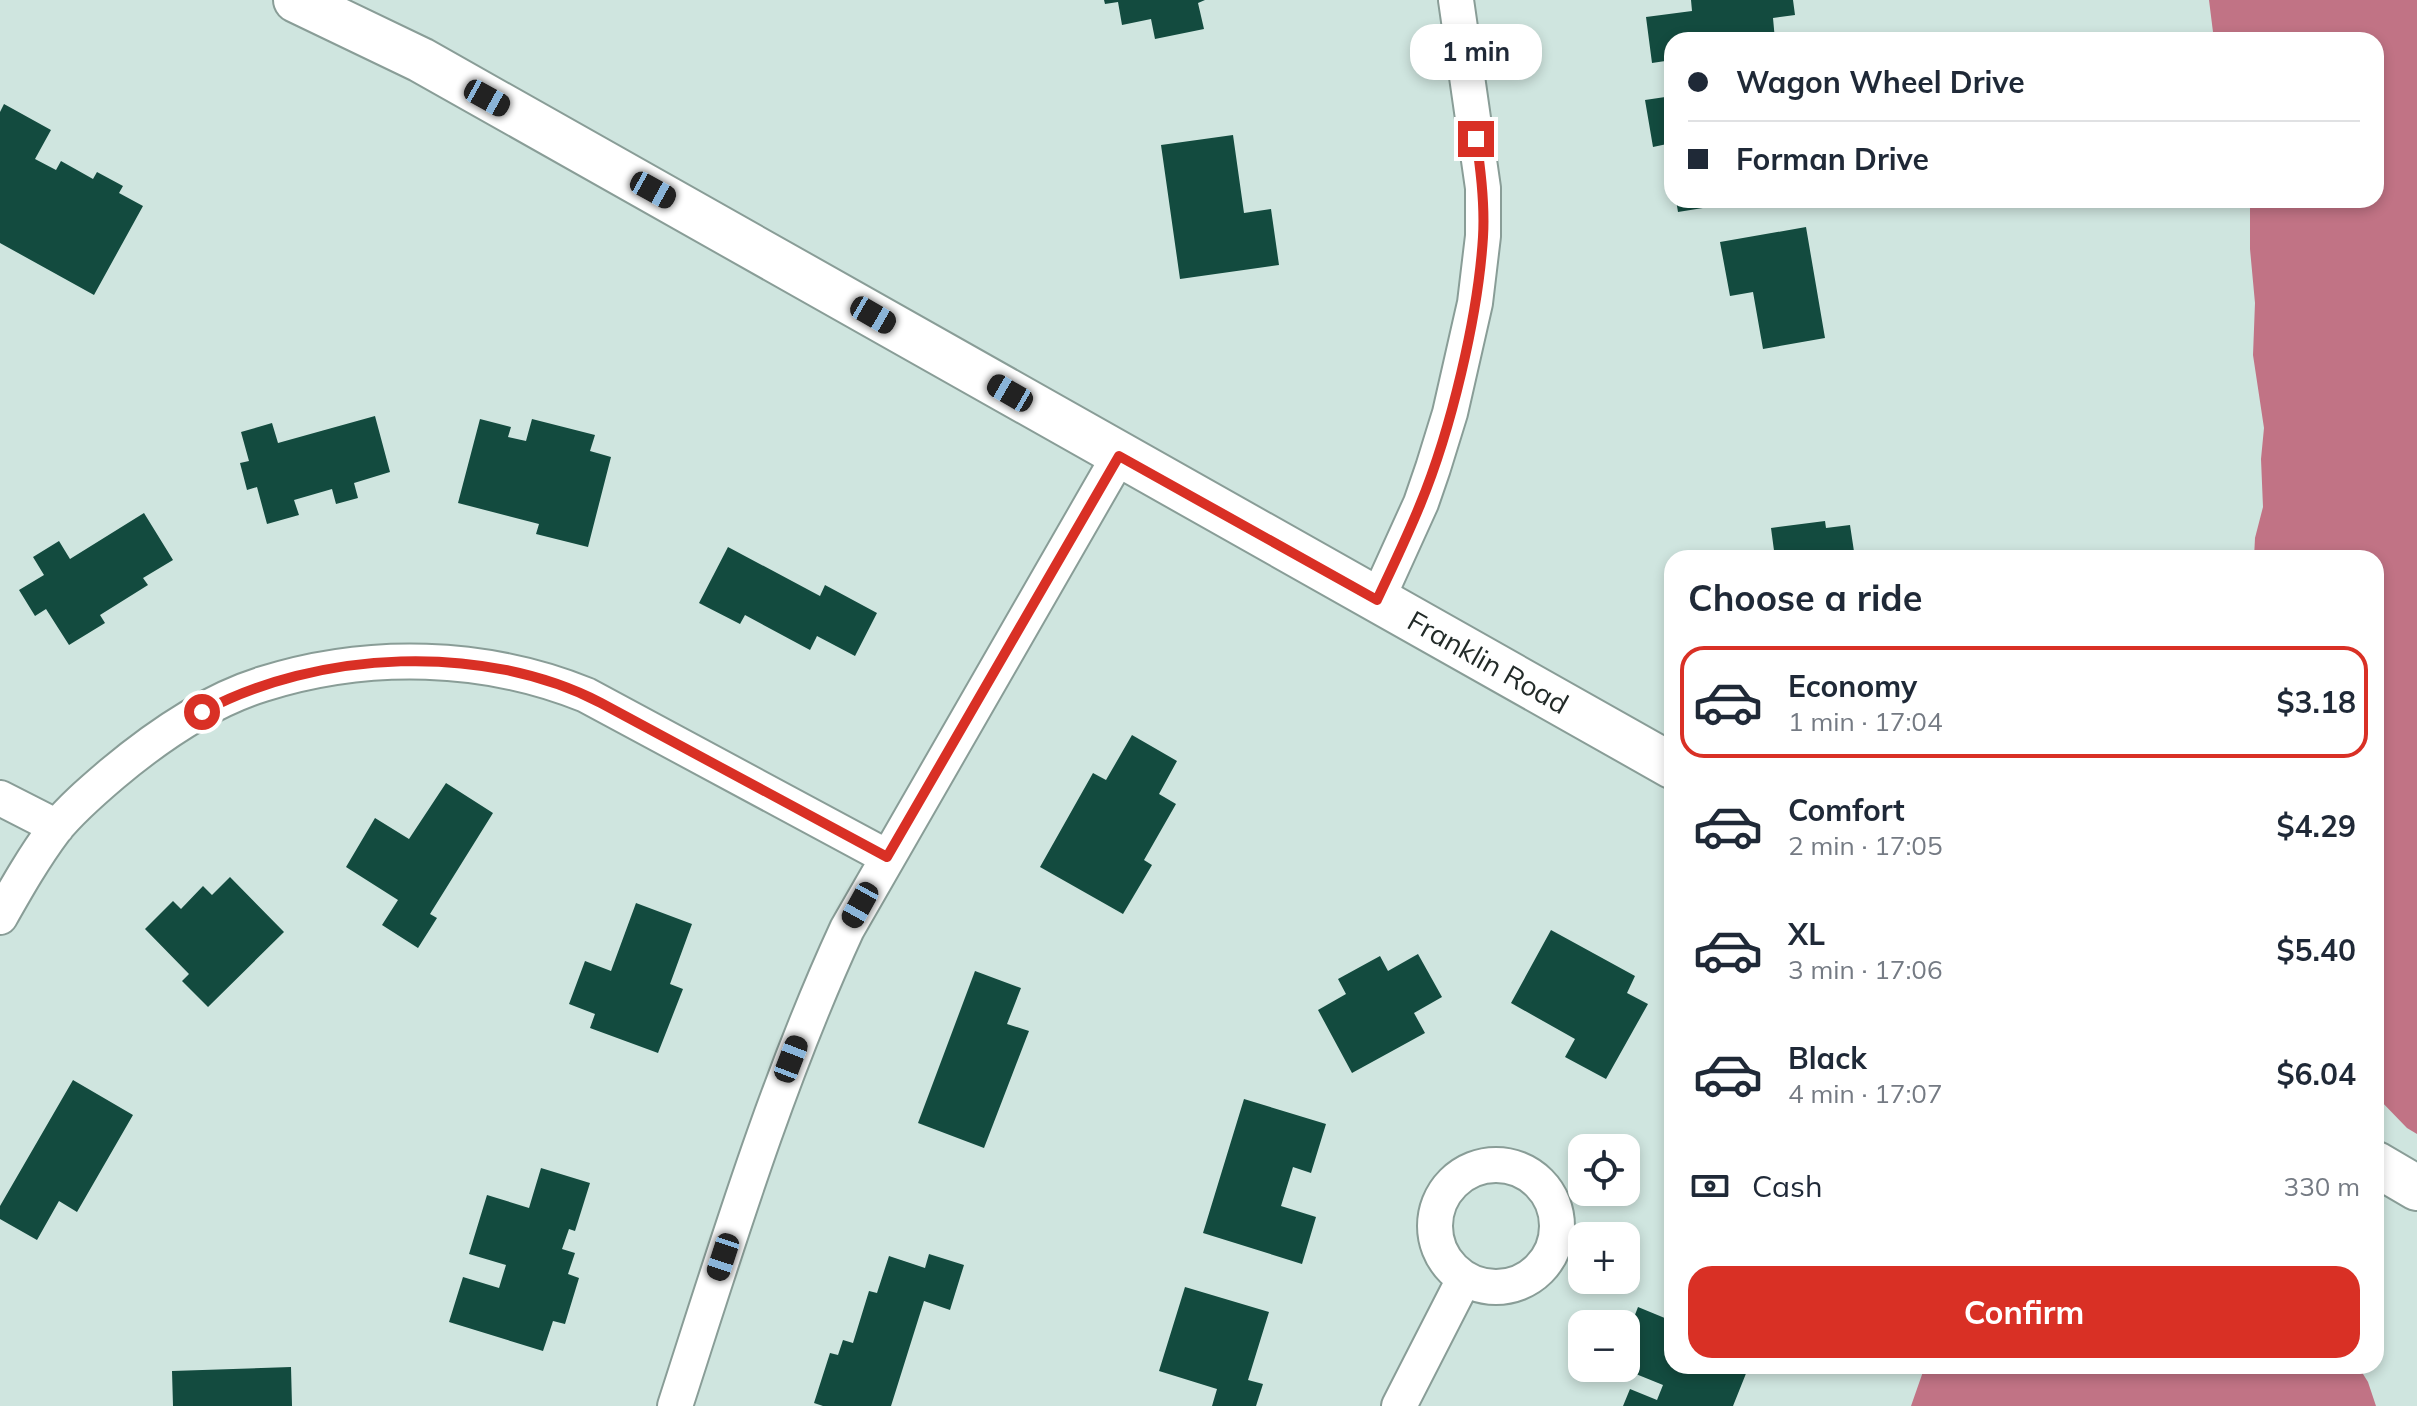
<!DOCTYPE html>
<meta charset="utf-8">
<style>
:root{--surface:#fff;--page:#f6f6f7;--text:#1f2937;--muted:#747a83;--line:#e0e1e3;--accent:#d93025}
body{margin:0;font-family:Mulish,sans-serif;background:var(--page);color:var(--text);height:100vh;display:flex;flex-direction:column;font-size:30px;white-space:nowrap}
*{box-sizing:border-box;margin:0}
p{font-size:26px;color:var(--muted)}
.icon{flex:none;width:44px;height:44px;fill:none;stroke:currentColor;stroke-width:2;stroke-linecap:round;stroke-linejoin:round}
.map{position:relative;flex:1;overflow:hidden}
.panel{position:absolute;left:1664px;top:550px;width:720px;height:824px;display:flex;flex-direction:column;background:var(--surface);border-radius:24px;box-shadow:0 4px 12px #0003}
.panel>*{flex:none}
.hud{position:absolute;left:1664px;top:32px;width:720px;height:176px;border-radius:24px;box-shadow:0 4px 12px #0003;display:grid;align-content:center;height:176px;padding:0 24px;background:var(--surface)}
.buttons{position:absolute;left:1568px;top:1134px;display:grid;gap:16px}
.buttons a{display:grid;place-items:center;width:72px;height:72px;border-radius:16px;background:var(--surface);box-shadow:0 4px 12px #0003;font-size:40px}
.end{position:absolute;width:36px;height:36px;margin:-18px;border:10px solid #d93025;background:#fff;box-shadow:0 0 0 4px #fff}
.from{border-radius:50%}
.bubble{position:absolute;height:56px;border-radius:24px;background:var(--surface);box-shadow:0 4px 12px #0003;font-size:26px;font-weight:700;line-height:56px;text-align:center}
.car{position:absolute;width:24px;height:48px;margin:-24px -12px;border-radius:10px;box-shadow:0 0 6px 2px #0007;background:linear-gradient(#222 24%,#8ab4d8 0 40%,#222 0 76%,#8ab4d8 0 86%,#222 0)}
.hud b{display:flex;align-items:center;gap:28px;height:76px;font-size:30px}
.hud b+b{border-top:2px solid var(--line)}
.hud i{width:20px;height:20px;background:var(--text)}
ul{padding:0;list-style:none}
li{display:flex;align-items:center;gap:24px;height:112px;margin:0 16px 12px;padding:0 8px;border:4px solid transparent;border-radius:24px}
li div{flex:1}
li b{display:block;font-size:30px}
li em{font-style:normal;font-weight:700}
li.active{border-color:var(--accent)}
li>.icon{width:72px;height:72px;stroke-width:1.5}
h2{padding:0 24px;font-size:36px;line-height:96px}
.pay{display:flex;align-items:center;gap:20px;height:88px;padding:0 24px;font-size:30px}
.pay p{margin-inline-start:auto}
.primary-button{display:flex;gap:16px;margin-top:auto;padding:16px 24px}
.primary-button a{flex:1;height:92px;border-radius:24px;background:var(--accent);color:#fff;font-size:32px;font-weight:700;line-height:92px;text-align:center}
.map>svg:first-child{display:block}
</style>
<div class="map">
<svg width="2417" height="1406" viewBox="0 0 2417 1406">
<rect width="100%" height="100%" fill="#cfe5df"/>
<path fill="#c17385" d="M2209,0H2417V1134L2407,1128L2376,1096V1017L2381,975L2376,921V558H2254L2255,538L2263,507L2261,459L2264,428L2253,355L2255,303L2250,249V200H2376V40H2214Z
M1925,1366H2358L2368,1382L2376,1406H1911Z"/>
<path fill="#134b3f" d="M1104,0H1205L1198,3L1204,29L1155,39L1151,19L1122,25L1118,2L1105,4Z
M1691,0H1793L1795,15L1773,18L1775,40H1672V60L1652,63L1646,17L1692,11Z
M1672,96V165H1670L1667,144L1653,147L1645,100Z
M4,104L51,130L35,159L56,170L61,161L93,179L97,172L123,186L119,193L143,206L94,295L0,243V112Z
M1233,135L1244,213L1271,209L1279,265L1180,279L1161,145Z
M1676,200H1740V202L1678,212Z
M1806,227L1825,338L1763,349L1753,292L1730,296L1720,242Z
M375,416L390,472L354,483L358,498L336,504L332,489L294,500L299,515L267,524L257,487L247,490L240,463L249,461L241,432L272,423L278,443Z
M480,419L511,427L508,437L526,441L532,419L595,435L590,451L611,457L588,547L536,534L539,524L458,503Z
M144,513L173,560L143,578L148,585L100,615L105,623L69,645L46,609L35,616L19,590L44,575L33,557L59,541L70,559Z
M1825,521L1826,528L1850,525L1855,558H1775L1771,528Z
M728,547L820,596L825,585L877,613L855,656L817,636L810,650L745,615L740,624L699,603Z
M1132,735L1177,761L1159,794L1176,804L1144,860L1152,865L1123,914L1040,867L1093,773L1106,780Z
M446,783L493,813L430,914L437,918L418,948L382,925L398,900L346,867L375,818L409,839Z
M230,877L284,932L208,1007L182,981L189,974L145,929L173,901L181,909L203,886L212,895Z
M636,903L692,924L670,984L683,989L658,1053L590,1028L595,1014L569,1004L585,961L611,971Z
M1551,930L1635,976L1627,993L1648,1004L1606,1079L1565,1057L1575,1039L1511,1003Z
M1418,954L1442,997L1414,1013L1425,1033L1352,1073L1318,1010L1346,994L1338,979L1380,956L1388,971Z
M975,971L1021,988L1007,1024L1029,1031L984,1148L918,1123Z
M73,1080L133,1115L77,1212L59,1201L37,1240L0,1219V1206Z
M1244,1099L1326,1124L1311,1173L1293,1167L1281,1206L1316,1217L1302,1264L1203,1233Z
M541,1168L590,1183L575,1231L569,1229L562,1249L575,1253L568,1274L579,1278L565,1324L553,1321L543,1351L449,1322L463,1277L499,1288L506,1265L469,1254L487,1195L529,1208Z
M929,1254L964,1265L950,1310L924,1301L891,1406H823L814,1403L830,1353L838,1355L843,1340L853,1343L869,1291L877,1293L889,1256L925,1268Z
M1185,1287L1269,1312L1248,1380L1263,1384L1256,1406H1212L1217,1389L1159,1371Z
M1638,1307L1672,1321V1366H1749L1733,1406H1623L1630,1389L1657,1400L1663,1385L1626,1370V1338Z
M291,1367L292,1406H173L172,1371Z"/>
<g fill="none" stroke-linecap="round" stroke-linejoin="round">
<g stroke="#899d97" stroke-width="38">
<path id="street" d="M1377,600L1421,503L1433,468L1450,413L1475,303L1483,236V188L1456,0
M0,798L57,827
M0,917C17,887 34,857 55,829C71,809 92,791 112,774C156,737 208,701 263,684C368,651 485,654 586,695L887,857
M1435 1226a61 61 0 1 1 122 0a61 61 0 1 1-122 0Z
M675,1406C727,1245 776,1083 847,929L1119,456
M1399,1406L1464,1279"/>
</g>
<g stroke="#899d97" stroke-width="48">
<g id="secondary">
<path id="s1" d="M296,0L421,60L1672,766"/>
<path d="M2376,1164L2417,1188"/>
</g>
</g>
<use href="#street" stroke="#fff" stroke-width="34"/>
<use href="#secondary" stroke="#fff" stroke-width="44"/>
</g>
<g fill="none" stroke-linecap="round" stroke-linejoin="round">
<path stroke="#d93025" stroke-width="10" d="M202,712C317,650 484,642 601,703L887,857L1119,456L1377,600C1392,568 1407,537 1420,505C1451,430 1478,317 1483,237C1485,204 1481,171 1476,139"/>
</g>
<g text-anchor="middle" stroke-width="8" stroke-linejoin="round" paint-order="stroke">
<g font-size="28" fill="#222a28" stroke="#cfe5df">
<text dy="10" stroke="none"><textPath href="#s1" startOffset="1364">Franklin Road</textPath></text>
</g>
</g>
</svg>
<div class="buttons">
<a><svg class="icon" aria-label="locate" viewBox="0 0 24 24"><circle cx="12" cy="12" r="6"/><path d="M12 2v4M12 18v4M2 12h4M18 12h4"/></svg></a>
<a>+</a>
<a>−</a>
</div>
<i class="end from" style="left:202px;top:712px"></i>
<i class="end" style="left:1476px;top:139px"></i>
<div class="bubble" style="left:1410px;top:24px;width:132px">1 min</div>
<i class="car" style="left:487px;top:98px;rotate:119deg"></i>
<i class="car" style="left:653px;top:190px;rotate:119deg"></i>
<i class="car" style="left:873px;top:315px;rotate:120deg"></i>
<i class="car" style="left:1010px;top:393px;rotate:300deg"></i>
<i class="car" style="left:860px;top:905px;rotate:209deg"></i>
<i class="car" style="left:791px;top:1059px;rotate:21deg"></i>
<i class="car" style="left:723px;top:1257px;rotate:198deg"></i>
<div class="hud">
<b><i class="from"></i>Wagon Wheel Drive</b>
<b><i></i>Forman Drive</b>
</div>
<section class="panel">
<h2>Choose a ride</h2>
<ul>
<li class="active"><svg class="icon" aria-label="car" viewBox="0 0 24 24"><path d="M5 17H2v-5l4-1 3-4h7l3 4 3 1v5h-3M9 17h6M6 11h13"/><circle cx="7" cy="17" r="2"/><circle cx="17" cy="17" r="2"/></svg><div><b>Economy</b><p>1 min · 17:04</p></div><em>$3.18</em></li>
<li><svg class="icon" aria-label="car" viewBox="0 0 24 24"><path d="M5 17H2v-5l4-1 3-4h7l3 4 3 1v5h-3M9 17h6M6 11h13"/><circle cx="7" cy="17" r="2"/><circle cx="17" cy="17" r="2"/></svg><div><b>Comfort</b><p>2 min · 17:05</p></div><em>$4.29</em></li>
<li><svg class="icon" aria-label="car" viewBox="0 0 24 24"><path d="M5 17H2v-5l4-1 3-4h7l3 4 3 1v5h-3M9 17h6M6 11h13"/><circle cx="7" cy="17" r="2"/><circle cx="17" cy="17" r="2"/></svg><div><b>XL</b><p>3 min · 17:06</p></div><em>$5.40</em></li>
<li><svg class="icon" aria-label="car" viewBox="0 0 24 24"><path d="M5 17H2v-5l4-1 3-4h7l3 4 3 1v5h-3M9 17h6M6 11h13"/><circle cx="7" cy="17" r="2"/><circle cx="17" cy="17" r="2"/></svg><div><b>Black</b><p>4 min · 17:07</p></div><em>$6.04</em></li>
</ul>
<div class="pay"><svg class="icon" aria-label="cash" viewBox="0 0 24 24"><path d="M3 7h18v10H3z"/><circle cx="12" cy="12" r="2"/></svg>Cash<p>330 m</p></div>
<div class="primary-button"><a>Confirm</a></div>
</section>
</div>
